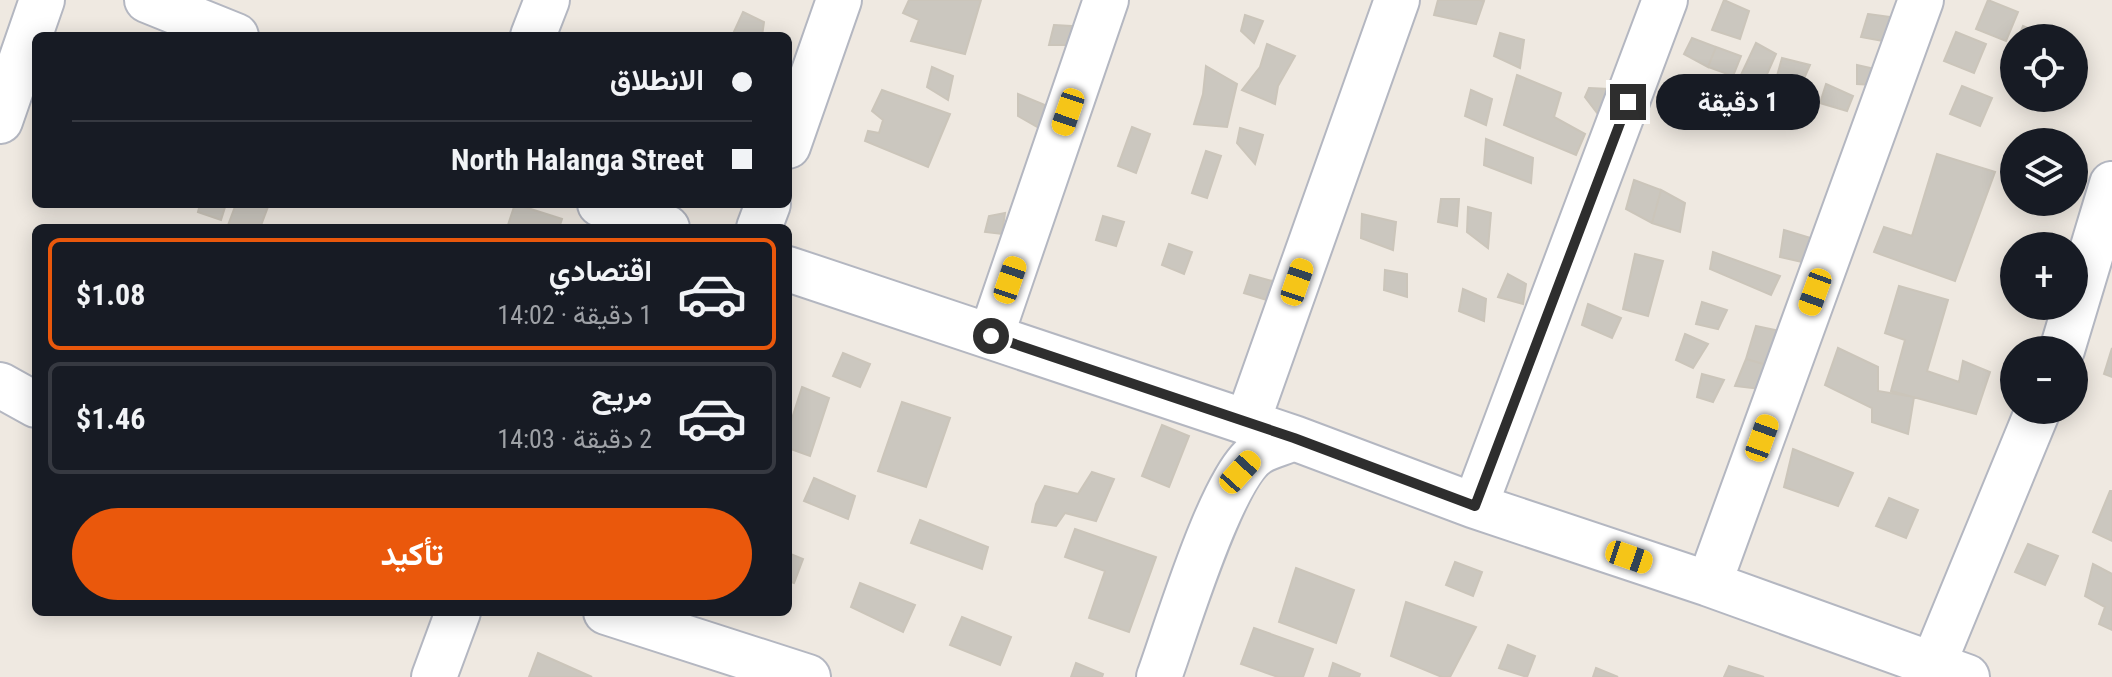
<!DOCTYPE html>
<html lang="ar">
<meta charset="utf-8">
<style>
:root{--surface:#171b24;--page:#242831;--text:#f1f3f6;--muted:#9ea1a6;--line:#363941;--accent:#ea580c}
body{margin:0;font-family:"Roboto Condensed",Vazirmatn,sans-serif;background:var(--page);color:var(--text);direction:rtl;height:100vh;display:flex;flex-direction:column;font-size:30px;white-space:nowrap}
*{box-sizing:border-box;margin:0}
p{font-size:26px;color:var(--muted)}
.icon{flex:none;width:44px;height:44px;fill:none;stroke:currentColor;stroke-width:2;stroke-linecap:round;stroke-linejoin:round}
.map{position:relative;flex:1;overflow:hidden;direction:ltr}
.sheet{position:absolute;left:32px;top:224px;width:760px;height:392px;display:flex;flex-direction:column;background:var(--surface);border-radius:12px;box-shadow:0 4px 20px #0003;direction:rtl}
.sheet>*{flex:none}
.top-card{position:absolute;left:32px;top:32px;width:760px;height:176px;border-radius:12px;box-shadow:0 4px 20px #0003;direction:rtl;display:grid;align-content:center;height:176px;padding:0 40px;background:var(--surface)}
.controls{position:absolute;left:2000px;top:24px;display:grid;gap:16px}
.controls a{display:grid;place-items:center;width:88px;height:88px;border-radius:50%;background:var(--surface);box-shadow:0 4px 20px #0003;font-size:40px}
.end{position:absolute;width:36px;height:36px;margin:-18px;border:10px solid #2e2e2e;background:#fff;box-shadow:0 0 0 4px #fff}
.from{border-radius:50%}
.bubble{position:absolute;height:56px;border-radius:28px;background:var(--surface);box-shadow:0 4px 20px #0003;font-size:26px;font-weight:700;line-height:56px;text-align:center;direction:rtl}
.car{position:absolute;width:24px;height:48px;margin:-24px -12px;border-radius:10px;box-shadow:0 0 6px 2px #0007;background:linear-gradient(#f5c518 24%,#345 0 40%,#f5c518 0 76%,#345 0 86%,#f5c518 0)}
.top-card b{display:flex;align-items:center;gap:28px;height:76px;font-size:30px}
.top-card b+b{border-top:2px solid var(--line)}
.top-card i{width:20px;height:20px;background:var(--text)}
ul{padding:14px 0 0;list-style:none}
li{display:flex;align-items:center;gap:24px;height:112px;margin:0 16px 12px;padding:0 24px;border:4px solid var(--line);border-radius:12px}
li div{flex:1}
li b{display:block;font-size:30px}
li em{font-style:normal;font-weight:700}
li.current{border-color:var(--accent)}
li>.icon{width:72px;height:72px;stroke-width:1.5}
.button{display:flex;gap:16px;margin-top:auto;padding:16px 40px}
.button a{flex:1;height:92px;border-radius:48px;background:var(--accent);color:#fff;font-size:32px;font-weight:700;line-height:92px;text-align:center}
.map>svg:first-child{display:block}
</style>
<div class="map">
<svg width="2112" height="677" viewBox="0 0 2112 677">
<rect width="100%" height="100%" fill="#efe9e1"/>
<path fill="#cbc7bf" stroke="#cbc5ba" stroke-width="2" d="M909,0H981L965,54L911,41L919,20L903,13Z
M1438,0H1479L1484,1L1476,24L1434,15Z
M1724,0L1749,11L1740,39L1712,30Z
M1988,0L2018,12L2006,41L1976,29Z
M743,12L764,22L762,36H732Z
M1868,14L1898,18L1889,42L1861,37Z
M1245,15L1263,21L1254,43L1241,31Z
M1054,25L1071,26L1070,45H1049Z
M2023,26L2051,38H2018Z
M1956,32L1986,44L1974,73L1944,61Z
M1500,33L1524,40L1520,68L1494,56Z
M1692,38L1716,47L1708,67L1684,54Z
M1756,43L1776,54L1764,81L1740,77Z
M1267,44L1295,56L1278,86L1275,104L1242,90L1260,67Z
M1716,47L1741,56L1733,76L1708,67Z
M1782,58L1810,65L1799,90L1775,83Z
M1857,65L1875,69L1873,85L1857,84Z
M1206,66L1237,84L1227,127L1194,124L1203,94Z
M932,67L953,76L948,100L927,87Z
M1517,75L1561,93L1554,117L1585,134L1576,155L1504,125Z
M1826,84L1853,96L1847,111L1820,103Z
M1962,86L1992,98L1980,126L1950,114Z
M1589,88L1609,89L1601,118L1585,97Z
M882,90L950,114L928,167L865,141L868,131L879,133L883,120L872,111Z
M1471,90L1492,99L1486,125L1465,116Z
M1018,94L1045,105L1039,128L1018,116Z
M1132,127L1150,134L1136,173L1118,166Z
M1240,128L1263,135L1255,164L1237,143Z
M1486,139L1533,158L1531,183L1484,165Z
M1206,151L1221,156L1207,198L1192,193Z
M1937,154L1995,172L1955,281L1874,252L1884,227L1912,236Z
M1634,180L1661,190L1652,223L1626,209Z
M1661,190L1685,203L1680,232L1652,223Z
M1441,199H1459L1457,226L1438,222Z
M200,204H226L221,220L198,212Z
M236,204H269L260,228H227Z
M515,204L562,219L559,228H507Z
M1468,207L1491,213L1488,248L1467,232Z
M1005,213L1002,234L985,232L989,216Z
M1362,214L1396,222L1393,250L1361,238Z
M1103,216L1124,222L1116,246L1096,240Z
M1784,230L1817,240L1811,264L1780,257Z
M1169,244L1192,252L1184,274L1162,265Z
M1713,252L1780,276L1771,295L1710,269Z
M1635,254L1663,261L1648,316L1623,309Z
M1385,270L1407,274V297L1384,290Z
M1508,274L1526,284L1523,304L1498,297Z
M1250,275L1276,282L1270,301L1244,293Z
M1899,286L1948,300L1927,371L1959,382L1963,361L1990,372L1976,414L1891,391L1905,340L1885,333Z
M1463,289L1486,299L1484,321L1459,311Z
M1702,302L1727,310L1718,329L1696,324Z
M1588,304L1621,318L1612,338L1582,325Z
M1756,326L1780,331L1767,365L1746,359Z
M1685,334L1708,344L1693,368L1676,360Z
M1838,348L1878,367V391L1914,397L1908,434L1872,422V408L1825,385Z
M2112,348V377L2104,374Z
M843,353L870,364L860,387L833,376Z
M1746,359L1767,365L1760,389L1735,386Z
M1702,374L1724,380L1713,402L1697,397Z
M802,387L829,398L810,456L788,448V431Z
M902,402L950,418L926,487L878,471Z
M1162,425L1189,436L1169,487L1142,476Z
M1793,449L1853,473L1838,506L1784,487Z
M1092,472L1114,479L1096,521L1065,513L1056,526L1032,522L1036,504L1045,486L1078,494Z
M814,478L855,496L848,519L804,501Z
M2110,491H2112V541L2093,532Z
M1889,498L1918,510L1906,538L1876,526Z
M920,520L988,547L982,569L911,543Z
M1075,529L1156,557L1129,632L1089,618L1105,571L1065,557Z
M2028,544L2058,556L2045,585L2015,572Z
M788,553L803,559L794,583L788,581Z
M1455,562L1482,572L1473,596L1446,585Z
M2093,564L2112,574V630L2099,624L2105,607L2085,596Z
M1296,568L1354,590L1336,643L1279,622Z
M860,583L915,605L903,632L851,607Z
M1406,602L1476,627L1450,677H1442L1391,656Z
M962,617L1011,637L1000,665L950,645Z
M1254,628L1313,649L1303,677H1278L1241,664Z
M1508,645L1535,656L1527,677L1499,668Z
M538,653L592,677H529Z
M1076,663L1103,674L1102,677H1071Z
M1333,663L1360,674L1359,677H1329Z
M1729,666L1764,677H1724Z
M1596,668L1618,677H1593Z"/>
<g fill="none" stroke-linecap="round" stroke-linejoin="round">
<g stroke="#b4b7c1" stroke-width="48">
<path id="minor" d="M147,0L236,36
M533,36L547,0
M0,121L42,0
M788,146L839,0
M600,204L667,228
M759,228L768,204
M788,269L1294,438
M991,336L1106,0
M2062,350L2112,184
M0,385L36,405
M1247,423L1397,0
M1475,506L1709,584L1967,677
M1709,584L1921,0
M606,612L808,677
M434,677L458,612
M1159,677C1176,631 1222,474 1259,452C1269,446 1283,443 1294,438L1475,506L1665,0
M1928,677L2038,410"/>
</g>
<use href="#minor" stroke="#fff" stroke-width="44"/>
</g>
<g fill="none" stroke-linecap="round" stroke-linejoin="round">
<path stroke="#2e2e2e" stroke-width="10" d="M991,336L1294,438L1475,506L1628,102"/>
</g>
</svg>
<div class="controls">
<a><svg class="icon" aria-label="locate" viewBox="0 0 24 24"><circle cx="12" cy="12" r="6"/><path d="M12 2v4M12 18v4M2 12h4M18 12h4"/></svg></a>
<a><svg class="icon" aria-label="layers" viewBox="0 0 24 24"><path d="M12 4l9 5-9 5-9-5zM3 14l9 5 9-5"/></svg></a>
<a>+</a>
<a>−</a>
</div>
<i class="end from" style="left:991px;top:336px"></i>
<i class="end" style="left:1628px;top:102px"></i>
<div class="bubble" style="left:1656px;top:74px;width:164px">1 دقيقة</div>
<i class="car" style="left:1068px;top:112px;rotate:199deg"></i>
<i class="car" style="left:1010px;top:280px;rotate:19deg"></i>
<i class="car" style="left:1297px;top:282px;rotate:19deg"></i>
<i class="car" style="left:1815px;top:292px;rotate:200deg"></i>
<i class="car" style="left:1762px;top:438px;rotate:20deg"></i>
<i class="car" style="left:1240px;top:472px;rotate:42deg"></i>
<i class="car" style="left:1629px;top:557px;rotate:109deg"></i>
<div class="top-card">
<b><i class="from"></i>الانطلاق</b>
<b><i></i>North Halanga Street</b>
</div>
<section class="sheet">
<ul>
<li class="current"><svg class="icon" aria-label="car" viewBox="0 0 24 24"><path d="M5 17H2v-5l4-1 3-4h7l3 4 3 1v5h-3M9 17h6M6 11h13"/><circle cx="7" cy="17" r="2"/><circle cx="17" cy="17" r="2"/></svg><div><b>اقتصادي</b><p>1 دقيقة · 14:02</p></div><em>$1.08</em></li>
<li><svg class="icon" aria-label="car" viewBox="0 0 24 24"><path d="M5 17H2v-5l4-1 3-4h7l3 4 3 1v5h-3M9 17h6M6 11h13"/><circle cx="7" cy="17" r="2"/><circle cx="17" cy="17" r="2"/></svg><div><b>مريح</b><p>2 دقيقة · 14:03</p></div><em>$1.46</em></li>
</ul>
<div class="button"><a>تأكيد</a></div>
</section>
</div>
